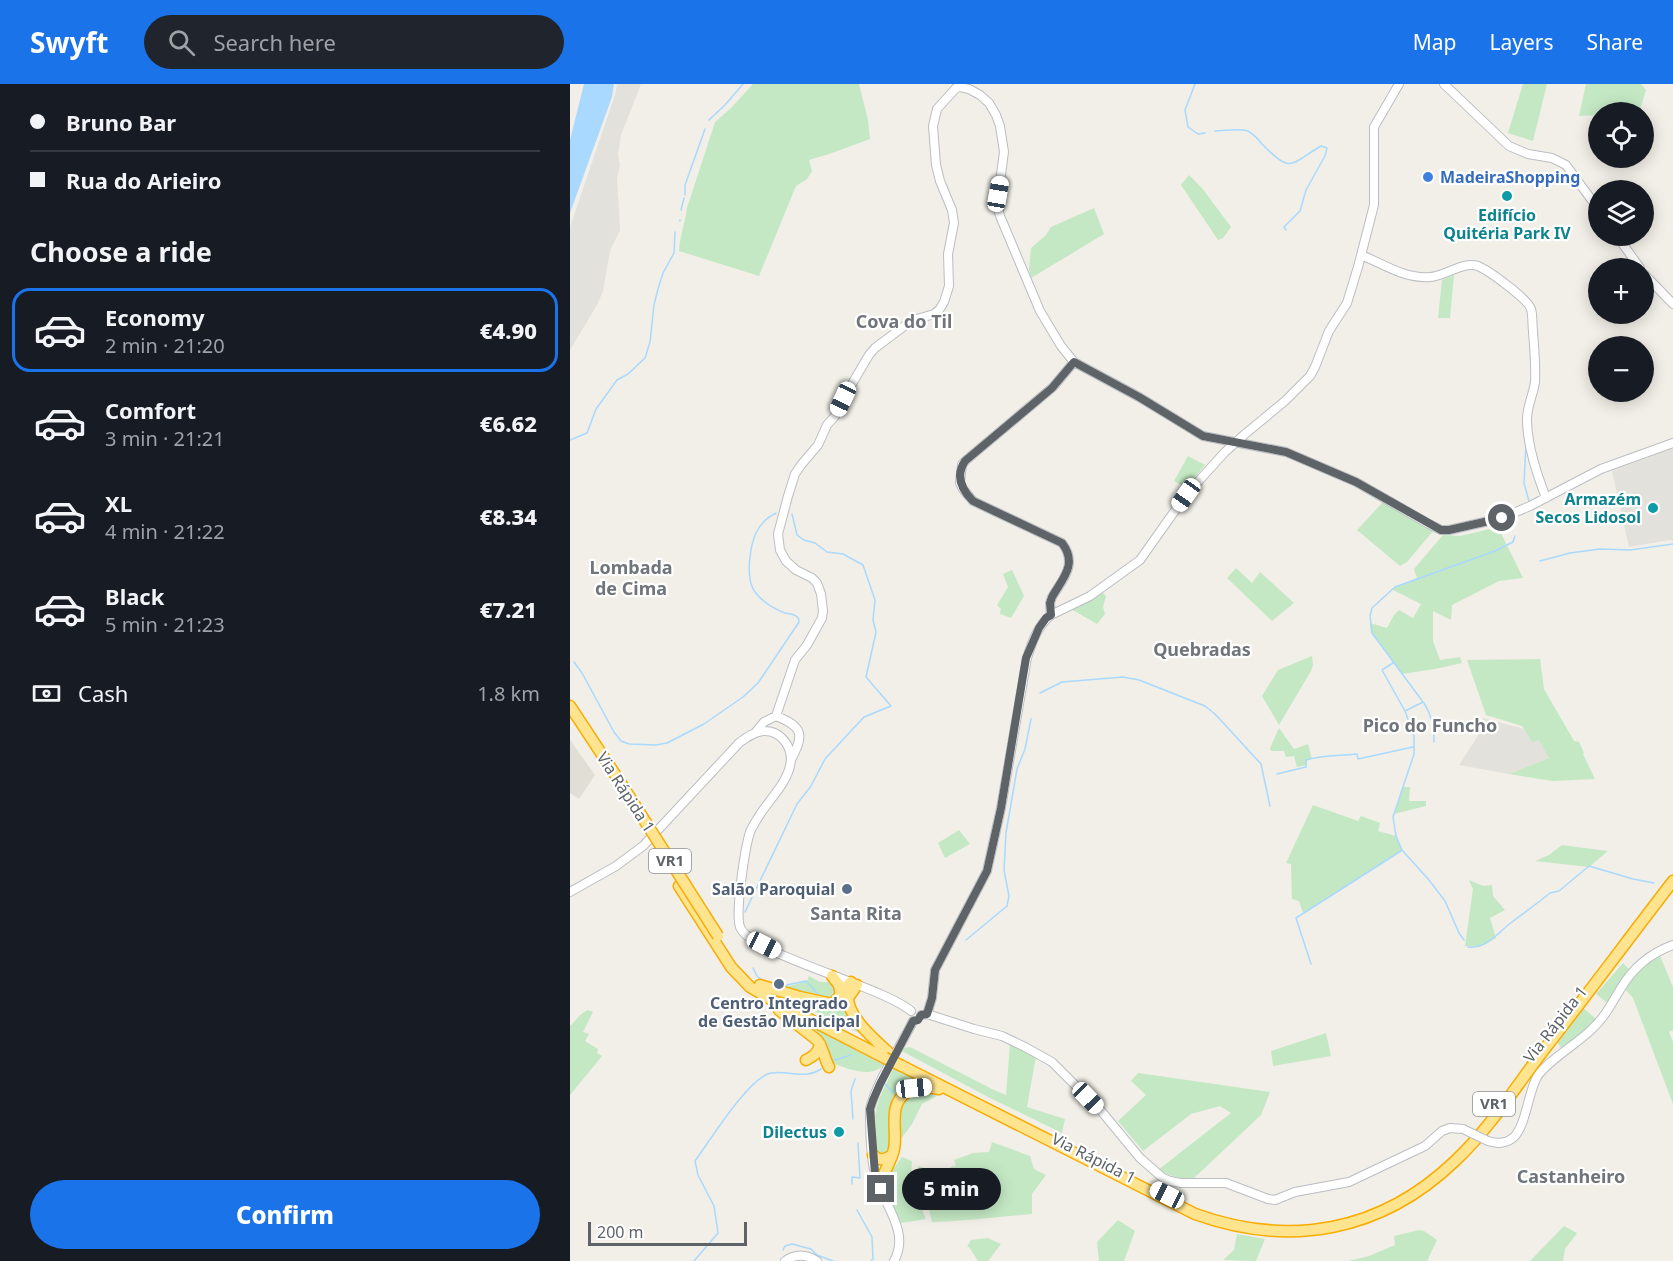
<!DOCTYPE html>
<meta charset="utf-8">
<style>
:root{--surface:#171b24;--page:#20242c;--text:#f1f3f6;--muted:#9ea1a6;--line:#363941;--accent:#1a73e8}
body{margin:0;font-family:"Noto Sans",sans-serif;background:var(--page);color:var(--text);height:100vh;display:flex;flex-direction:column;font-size:22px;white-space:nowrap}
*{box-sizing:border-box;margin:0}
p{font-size:20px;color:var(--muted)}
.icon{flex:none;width:33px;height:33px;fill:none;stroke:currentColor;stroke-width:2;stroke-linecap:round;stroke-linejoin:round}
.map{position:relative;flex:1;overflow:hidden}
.panel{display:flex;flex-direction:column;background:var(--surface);width:570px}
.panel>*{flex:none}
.guide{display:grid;align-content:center;height:132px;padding:0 30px;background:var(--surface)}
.controls{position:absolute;left:1018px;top:18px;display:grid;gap:12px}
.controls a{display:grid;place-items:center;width:66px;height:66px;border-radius:50%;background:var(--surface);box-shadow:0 3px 15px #0003;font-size:30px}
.scale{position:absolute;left:18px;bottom:15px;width:159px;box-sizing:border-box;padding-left:6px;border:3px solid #5e6368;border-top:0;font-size:16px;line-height:21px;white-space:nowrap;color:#5e6368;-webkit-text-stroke:4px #fff;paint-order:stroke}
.end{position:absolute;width:27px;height:27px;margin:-14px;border:8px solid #5e6368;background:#fff;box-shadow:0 0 0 3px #fff}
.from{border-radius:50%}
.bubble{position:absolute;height:42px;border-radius:21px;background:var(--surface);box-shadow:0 3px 15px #0003;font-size:20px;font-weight:800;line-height:42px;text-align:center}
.car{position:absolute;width:18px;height:36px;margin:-18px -9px;border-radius:8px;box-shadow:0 0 4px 2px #0007;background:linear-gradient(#fff 24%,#345 0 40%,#fff 0 76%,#345 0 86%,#fff 0)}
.guide b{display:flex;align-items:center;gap:21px;height:57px;font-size:22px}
.guide b+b{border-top:2px solid var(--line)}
.guide i{width:15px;height:15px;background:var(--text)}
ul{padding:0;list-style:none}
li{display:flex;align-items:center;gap:18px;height:84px;margin:0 12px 9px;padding:0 18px;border:3px solid transparent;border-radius:18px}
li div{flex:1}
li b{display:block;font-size:22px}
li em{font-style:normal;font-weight:800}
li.current{border-color:var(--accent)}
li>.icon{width:54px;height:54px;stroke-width:1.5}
h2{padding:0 30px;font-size:27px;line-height:72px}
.pay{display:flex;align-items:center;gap:15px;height:66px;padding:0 30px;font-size:22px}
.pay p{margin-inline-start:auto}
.button{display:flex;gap:12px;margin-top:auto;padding:12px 30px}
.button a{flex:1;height:69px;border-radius:36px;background:var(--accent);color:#fff;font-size:24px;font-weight:800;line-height:69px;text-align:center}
header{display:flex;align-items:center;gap:36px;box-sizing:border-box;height:84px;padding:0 30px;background:var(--accent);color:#fff}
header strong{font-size:28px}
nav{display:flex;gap:33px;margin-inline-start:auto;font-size:21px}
.search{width:420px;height:54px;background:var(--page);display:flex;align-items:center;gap:15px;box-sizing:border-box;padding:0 21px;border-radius:33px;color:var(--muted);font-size:22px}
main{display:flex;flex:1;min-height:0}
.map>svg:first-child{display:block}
</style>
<header>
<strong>Swyft</strong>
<div class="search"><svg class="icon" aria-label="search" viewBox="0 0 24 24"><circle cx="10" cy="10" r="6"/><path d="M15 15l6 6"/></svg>Search here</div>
<nav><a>Map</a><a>Layers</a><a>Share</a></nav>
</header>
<main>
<section class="panel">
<div class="guide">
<b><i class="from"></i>Bruno Bar</b>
<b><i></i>Rua do Arieiro</b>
</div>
<h2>Choose a ride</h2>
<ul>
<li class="current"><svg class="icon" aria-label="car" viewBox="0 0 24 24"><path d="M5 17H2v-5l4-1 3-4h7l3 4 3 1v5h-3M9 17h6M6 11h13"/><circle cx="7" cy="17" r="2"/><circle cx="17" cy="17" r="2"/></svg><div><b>Economy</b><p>2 min · 21:20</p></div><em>€4.90</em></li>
<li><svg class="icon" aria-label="car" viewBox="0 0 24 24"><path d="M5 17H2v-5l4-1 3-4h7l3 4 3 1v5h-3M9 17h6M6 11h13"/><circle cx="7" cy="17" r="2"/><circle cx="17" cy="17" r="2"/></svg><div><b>Comfort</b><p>3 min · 21:21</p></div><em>€6.62</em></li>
<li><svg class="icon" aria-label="car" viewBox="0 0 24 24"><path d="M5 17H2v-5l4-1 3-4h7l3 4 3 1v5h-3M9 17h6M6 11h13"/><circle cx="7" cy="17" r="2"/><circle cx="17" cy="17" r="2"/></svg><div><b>XL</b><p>4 min · 21:22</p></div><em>€8.34</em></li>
<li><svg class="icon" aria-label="car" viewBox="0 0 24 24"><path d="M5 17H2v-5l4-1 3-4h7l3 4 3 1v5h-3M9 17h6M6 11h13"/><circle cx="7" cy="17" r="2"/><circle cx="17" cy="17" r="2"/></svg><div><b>Black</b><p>5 min · 21:23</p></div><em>€7.21</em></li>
</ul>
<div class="pay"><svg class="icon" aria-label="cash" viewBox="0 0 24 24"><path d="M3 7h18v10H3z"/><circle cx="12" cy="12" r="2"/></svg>Cash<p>1.8 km</p></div>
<div class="button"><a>Confirm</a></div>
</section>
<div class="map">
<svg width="1103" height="1177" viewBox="0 0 1103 1177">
<rect width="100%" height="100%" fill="#f1efe7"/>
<path fill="#e2e1db" d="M47,0H71L51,51L48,71L50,81L47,94L50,146L40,167L33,207L27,221L0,266V143L45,11Z
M1103,364V457L1100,456L1059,463L1042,387Z
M913,634L954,645L962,658L969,655L979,674L939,690L889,681L911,647Z"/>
<path fill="#e1ded5" d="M0,656L25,691L9,715L0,709Z"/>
<path fill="#c4e8c4" d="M183,0H289L298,36L300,55L259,70L239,76L242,87L237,95L226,102L189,192L109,167C110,152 115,139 117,124L145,38L161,24Z
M953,0H977L963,57L938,49Z
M1016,0H1071L1076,6L1069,28H1029V31L1009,32Z
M619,91L632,104L661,143L653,154L648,156L611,101Z
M524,124L534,150L461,194L459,185L461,164L476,151L481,143Z
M884,191L880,234H868L872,196Z
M618,372L635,381L616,404L604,397Z
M814,417L864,446L837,478L830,482L787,446Z
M928,443L953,494L929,497L882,521L881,536L863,527V557L870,576L890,573L892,579L865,585L832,590L801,549L800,539L817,544L824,531L829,526L843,534L851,520L821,505L847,494L844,485L873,451L890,452Z
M666,484L682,499L690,488L724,519L702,537L657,494Z
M442,486L454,512L441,534L430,530L431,525L427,521L438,503L433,490Z
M533,509L536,512L533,523L535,530L527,540L501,525Z
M742,572L743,581L741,587L709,641L692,612L708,586Z
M970,575L974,605L1004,657L1009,658L1014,669L1013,670L1025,695L983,697L939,690L979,674L969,656L962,658L952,642L916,631L897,576Z
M709,644L724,665L738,660L742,675L737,676V681L727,683L724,672L716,673L714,667H701L700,664Z
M833,703H840L839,717H856V722L824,730Z
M743,721L788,737L791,732L810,739L808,747L826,752L832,766L733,829L729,817L722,815L721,780L716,779Z
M389,746L400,760L375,774L368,759Z
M992,761L1038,767L1019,783L965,777L979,771Z
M899,796L913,802L922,801L923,812L935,826L920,834L926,854L909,863L895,862L903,805Z
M1088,867L1103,903V946L1099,948L1103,958V1020L1063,914L1052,902L1041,922L1026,910L1053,879L1062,888Z
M239,892L250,898H262L268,911L259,915L205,903H216L237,897Z
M279,907L295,952L222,916L268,920L273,917Z
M212,924L315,980C300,996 277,984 259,978L256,970Z
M1013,924L1030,938L994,968L987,958Z
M18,926L23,928L13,948L19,950L15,957L28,965L27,969L32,972L0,1011V942C8,935 8,931 18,926Z
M756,949L761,972L703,982L701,967Z
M440,960L466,972L457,1023L495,1035L492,1049L418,1013L332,967L334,964L340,963L422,1005L436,1011Z
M324,983L351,997C337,1000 328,1005 323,1019L322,1061C318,1066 313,1071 307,1068L306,1064L305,1032L309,1015Z
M568,989L700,1008L691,1031L623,1095C610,1095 600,1092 588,1086L661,1029L650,1022L621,1030L573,1067L548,1037L576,1011L561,997Z
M350,1005L371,1010L352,1020L342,1040L330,1056V1023L335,1014Z
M422,1058L460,1072L464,1085L476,1091L462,1110V1130C428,1133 396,1137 362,1138L348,1082C359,1085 370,1093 381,1094L380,1083L386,1082L384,1076L403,1069L419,1068Z
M332,1073L342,1077C339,1100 347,1114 356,1135L331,1139L313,1102L321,1082L324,1084Z
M548,1136L565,1147L554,1177H529L527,1158Z
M994,1142L1007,1149L995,1165L993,1177H960Z
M849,1146L854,1147L867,1156L857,1177H778L799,1172L825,1161L824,1152Z
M667,1150L695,1155L686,1177L653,1176L664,1166Z
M418,1154L431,1160L418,1177H408L399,1163H397L401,1156Z"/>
<path fill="#a9d9ff" d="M14,0H44L42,13L0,129V56Z"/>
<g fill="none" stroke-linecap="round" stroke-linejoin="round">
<path stroke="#a9d9ff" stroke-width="1.5" d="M625,0L615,26L618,43L628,50L635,49
M139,36L155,21L173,0
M645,47C655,47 668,44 678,47C684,50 688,55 692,60C721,90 719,81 751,62L757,64L755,72L736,106L730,127L714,143L716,146
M115,111V101L135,45
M111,126L114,114
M110,136V137
M0,356L17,349L26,325L47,296L58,290L75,274L80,258L84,221L88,205L93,189L104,169L105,148
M956,360L954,399L959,417
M970,477L1000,469L1030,465L1060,466L1103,460
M4,578L12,589L44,648L51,657L59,660L86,661L97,659L134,640L173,613L188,599L229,538C229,537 229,535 228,534C226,530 219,530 215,529C204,525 192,517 185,508C175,495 180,462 186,449C190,440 198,433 206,429
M823,579L812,586L835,627L844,652V670L823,733L826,752L832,766L859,796L875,817L889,849L894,856
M470,609L492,598L553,593L569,596L635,622L645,630L691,680L700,722
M854,619C862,632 864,643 864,658
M835,627L853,618L802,549L800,532L802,524L825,503L925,467L943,458L945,452
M707,690L736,683V676C753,671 770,672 787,670L788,675L843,663
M175,828L227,720L241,702L255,675L294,633L321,622L296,593L306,548L303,536L305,516L293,481L273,470L257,468L245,459L234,456L227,451L222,430
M396,856L437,822L439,812L434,786L436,749L447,685L455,665L461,635
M898,863C918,865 928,848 942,838C955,828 968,819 980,809L989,807L1019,782L1063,795L1084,799
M741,880L726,834L831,767
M183,884L187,892L193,897
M212,902L236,897L248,910
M262,977L281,971
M315,1000L323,1008
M283,1035L281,1007L285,995
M282,1100V1093L290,1094L288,1059
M287,1126L302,1153L303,1175L301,1177
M213,1166L215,1162L222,1160L241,1165L247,1171L263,1177
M124,1177L148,1149L144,1122L128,1091L125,1077C139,1058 179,993 201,989C219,986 234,996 251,985"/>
<g stroke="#babec3" stroke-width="10">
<path id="secondary" d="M874,0L939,62L958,70L982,74L996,81L1029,126
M1047,152L1070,184
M791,171C814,180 834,195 860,193C875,192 894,177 908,182C918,186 958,215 961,225C963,232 962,240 963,247C964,264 966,281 965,298C963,312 956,324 957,338C958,364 967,390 976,414
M1074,190L1103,220
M675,350L715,317L740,292L745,283L759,247L777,219L788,183L804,121V43L829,0
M481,531L480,519L482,513C493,495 508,480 492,459L403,417L393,405L390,399L391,389L392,381L395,377L483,303L504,278
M206,632L225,576L237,561L252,534L253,527L251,510L247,499L242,494L226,486L216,477L210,466L208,450L218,412L225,390L231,381L248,361L257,341L265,332L273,315L299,271L305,264L337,240L347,235L364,230L369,226L374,218L379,202L378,170L384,139L382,126L370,97L366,81L363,42L367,25L386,4L390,3L399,5L410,11L419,19L426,31L430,42L434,68L427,120L430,132L470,227L491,262L504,278L569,313L633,352L716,368L786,398L859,440L871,446H879L932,434L960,422L1031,385L1103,359
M185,649L194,638L206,632C234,643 234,651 221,676
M0,808L46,782L73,762L169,659C177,653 184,648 193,647C212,646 224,665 220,682C216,700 199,716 189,732C186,737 182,743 180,748C175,764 165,828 170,843C180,870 312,902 341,927
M357,930L362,914L365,886L417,787L431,724L457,574C462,558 468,541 481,531L520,512L570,476L616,411L655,368
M351,931L357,930L404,945L432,952L455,963L482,978L532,1028L570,1074L593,1094L600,1097L611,1099H656L698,1115L705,1116L725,1108L779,1098L855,1062L872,1047L880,1044L893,1045
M918,1057C927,1060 936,1060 944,1053C956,1041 958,1009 967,993C977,977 1007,960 1022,945C1035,933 1042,919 1051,904C1063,884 1081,869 1103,861
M215,1177C225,1170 236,1170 247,1177
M324,1177C341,1147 312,1119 305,1090C301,1074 300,1042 300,1025C308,994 329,966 343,937"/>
</g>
<g stroke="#f8ac00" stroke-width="13">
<path id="highway" d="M0,622L52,701
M109,802L161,883L180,903L202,916L315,974
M262,892L269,901L271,911
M190,901L230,913L262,920C270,914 273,905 281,898
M287,901L278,914C278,933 305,956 318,968
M209,926L247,956C253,963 254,974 259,983
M236,976C244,972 248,969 250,960
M332,982L625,1130C720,1164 811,1148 885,1077C919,1045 945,1004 973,967C1017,911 1059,854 1103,797
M303,1071C309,1077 315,1076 322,1071
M311,1105C311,1089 321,1080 324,1065C328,1046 317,1021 337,1008C347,1002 357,1002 369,1005"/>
</g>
<use href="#secondary" stroke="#fff" stroke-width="8"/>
<use href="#highway" stroke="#ffe490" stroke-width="10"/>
<g stroke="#babec3" stroke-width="10" stroke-linecap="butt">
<path id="secondary-bridge" d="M655,368L675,350
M893,1045L918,1057"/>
</g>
<g stroke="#f8ac00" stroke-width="13" stroke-linecap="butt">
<path id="highway-bridge" d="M52,701L148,852
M315,974L332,982"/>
</g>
<use href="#secondary-bridge" stroke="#fff" stroke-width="8"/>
<use href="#highway-bridge" stroke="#ffe490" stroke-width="10"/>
</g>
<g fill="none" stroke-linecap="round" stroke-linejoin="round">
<path stroke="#5e6368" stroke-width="8" d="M311,1105L305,1090L300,1025L303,1016L310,1000L343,937L348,936L351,931L357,930L362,914L365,886L417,787L431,724L456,574L469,544L476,534L481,531L480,519L482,513C493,494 508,480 492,459L403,417C392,406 385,392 395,377L482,304L504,278L569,313L633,352L716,368L786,398L871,446H879L932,434"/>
</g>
<circle fill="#3f7fe0" stroke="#fff" stroke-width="2" cx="858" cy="93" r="6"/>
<g fill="#0f9aa8" stroke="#fff" stroke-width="2">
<circle cx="937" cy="112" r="6"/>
<circle cx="1083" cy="424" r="6"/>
<circle cx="269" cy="1048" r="6"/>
</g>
<g fill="#5c6f8a" stroke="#fff" stroke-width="2">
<circle cx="277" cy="805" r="6"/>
<circle cx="209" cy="900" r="6"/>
</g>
<g text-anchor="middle" stroke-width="4.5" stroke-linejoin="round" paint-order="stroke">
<g fill="#fff" stroke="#8e9295" stroke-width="1.5">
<rect x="79" y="765" width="42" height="24" rx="4.5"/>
<rect x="903" y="1008" width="42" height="24" rx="4.5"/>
</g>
<g font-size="15" font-weight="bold" fill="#5e6368">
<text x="100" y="782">VR1</text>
<text x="924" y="1025">VR1</text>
</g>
<g font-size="16" font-weight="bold" fill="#366cbe" stroke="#fff" text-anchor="start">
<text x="870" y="99">MadeiraShopping</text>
</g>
<g font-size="16" font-weight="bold" fill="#0d838f" stroke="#fff" text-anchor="end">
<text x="937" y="137" text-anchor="middle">Edifício<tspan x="937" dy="18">Quitéria Park IV</tspan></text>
<text x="1071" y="421">Armazém<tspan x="1071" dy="18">Secos Lidosol</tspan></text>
<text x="257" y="1054">Dilectus</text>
</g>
<g font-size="16" fill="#5e6368" stroke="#fff">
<text transform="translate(56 708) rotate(57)" y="6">Via Rápida 1</text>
<text transform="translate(985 940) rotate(-52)" y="6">Via Rápida 1</text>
<text transform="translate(524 1074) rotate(27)" y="6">Via Rápida 1</text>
</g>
<g font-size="16" font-weight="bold" fill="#4e5e75" stroke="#fff" text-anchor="end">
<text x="265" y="811">Salão Paroquial</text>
<text x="209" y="925" text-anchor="middle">Centro Integrado<tspan x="209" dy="18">de Gestão Municipal</tspan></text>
</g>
<g font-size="18" font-weight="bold" fill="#6f757a" stroke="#fff">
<text x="334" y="244">Cova do Til</text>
<text x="61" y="490">Lombada<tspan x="61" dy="21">de Cima</tspan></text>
<text x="632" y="572">Quebradas</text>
<text x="860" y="648">Pico do Funcho</text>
<text x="286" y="836">Santa Rita</text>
<text x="1001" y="1099">Castanheiro</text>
</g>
</g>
</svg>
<div class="controls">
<a><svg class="icon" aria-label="locate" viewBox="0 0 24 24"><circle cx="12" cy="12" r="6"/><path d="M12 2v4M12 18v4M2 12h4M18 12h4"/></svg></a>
<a><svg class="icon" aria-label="layers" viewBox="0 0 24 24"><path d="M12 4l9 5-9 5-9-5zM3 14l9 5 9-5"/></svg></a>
<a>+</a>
<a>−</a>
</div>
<div class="scale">200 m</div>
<i class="end from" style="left:932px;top:434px"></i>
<i class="end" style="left:311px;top:1105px"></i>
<div class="bubble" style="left:332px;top:1084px;width:99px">5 min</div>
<i class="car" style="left:428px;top:110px;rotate:10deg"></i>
<i class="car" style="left:273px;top:315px;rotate:205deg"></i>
<i class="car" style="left:616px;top:411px;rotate:215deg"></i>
<i class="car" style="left:194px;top:861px;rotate:117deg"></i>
<i class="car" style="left:344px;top:1004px;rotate:84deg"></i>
<i class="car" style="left:518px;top:1014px;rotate:136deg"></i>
<i class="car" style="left:597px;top:1111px;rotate:297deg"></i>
</div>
</main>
